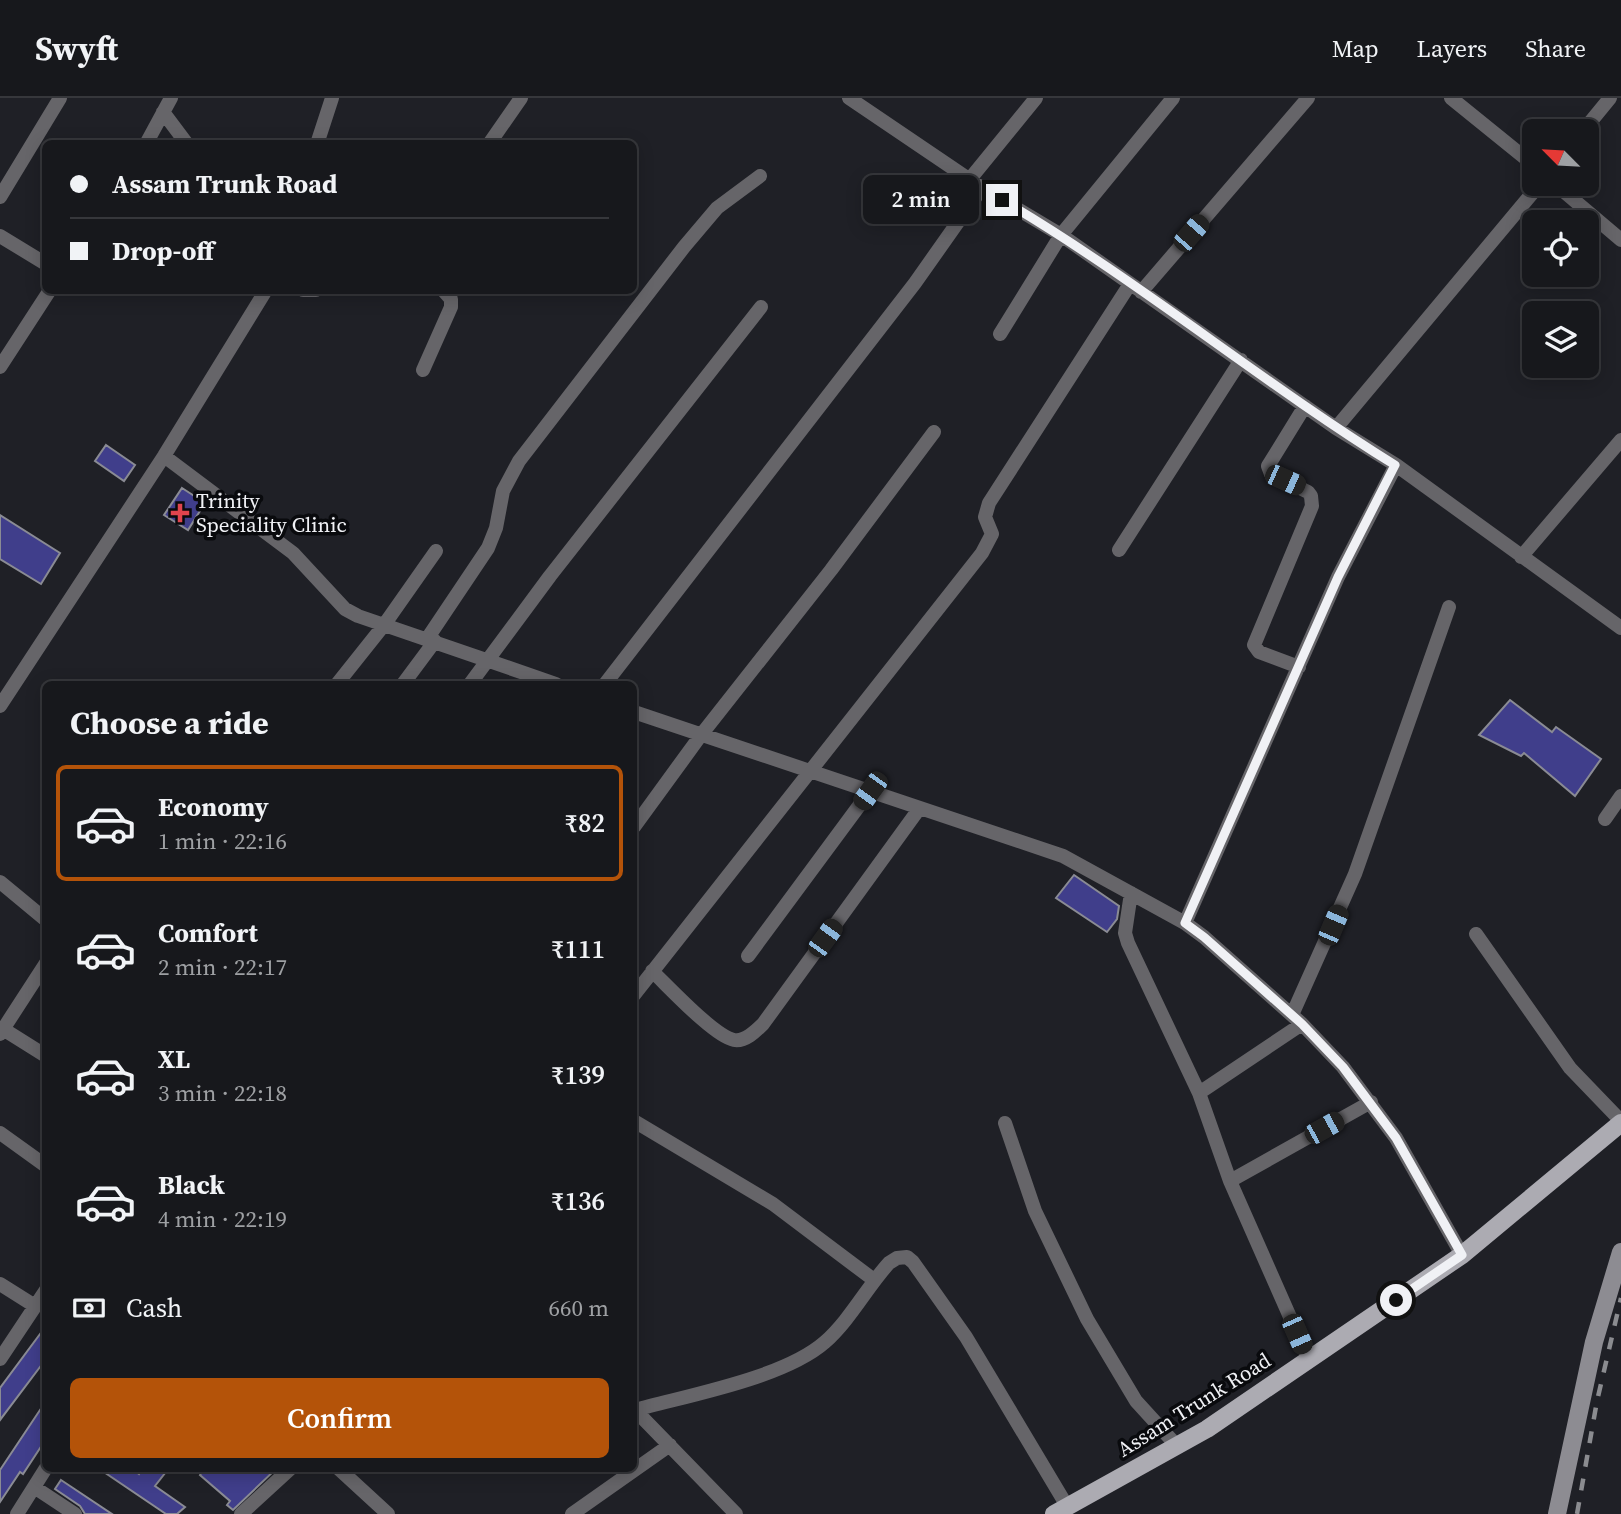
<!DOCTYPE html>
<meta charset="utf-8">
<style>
:root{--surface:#17181c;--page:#242529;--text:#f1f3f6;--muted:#9ea0a3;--line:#36373b;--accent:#b45309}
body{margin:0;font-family:"Source Serif 4",serif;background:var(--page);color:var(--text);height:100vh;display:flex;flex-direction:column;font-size:26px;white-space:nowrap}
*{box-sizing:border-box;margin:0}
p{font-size:23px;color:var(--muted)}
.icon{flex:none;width:38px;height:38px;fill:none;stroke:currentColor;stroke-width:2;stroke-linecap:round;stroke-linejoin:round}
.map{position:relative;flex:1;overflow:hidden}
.side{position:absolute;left:42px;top:583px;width:595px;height:791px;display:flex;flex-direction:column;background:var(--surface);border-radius:10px;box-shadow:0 4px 18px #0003,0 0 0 2px var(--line)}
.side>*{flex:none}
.hud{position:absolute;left:42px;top:42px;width:595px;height:154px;border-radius:10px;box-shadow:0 4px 18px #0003,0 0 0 2px var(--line);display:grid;align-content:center;height:154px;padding:0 28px;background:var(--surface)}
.needle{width:46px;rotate:294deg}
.controls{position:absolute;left:1522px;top:21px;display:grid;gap:14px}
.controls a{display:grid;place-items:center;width:77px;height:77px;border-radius:10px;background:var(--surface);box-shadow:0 4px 18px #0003,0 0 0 2px var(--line);font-size:35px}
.end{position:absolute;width:32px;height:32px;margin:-16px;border:9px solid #f0f1f5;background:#111;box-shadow:0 0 0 4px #111}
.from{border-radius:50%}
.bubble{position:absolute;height:49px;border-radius:10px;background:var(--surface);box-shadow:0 4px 18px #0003,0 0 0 2px var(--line);font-size:23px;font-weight:600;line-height:49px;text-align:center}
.car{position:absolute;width:21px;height:42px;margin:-21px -10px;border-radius:9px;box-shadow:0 0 5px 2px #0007;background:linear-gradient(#222 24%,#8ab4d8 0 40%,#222 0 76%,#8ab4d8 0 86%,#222 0)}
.hud b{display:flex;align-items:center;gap:24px;height:66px;font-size:26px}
.hud b+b{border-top:2px solid var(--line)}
.hud i{width:18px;height:18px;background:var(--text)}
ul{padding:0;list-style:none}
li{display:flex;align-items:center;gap:21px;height:116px;margin:0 14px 10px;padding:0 14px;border:4px solid transparent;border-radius:10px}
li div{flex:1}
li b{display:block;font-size:26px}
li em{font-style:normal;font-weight:600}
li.active{border-color:var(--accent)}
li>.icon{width:63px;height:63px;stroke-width:1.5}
h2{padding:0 28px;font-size:32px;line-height:84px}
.pay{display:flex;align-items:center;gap:18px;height:77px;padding:0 28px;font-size:26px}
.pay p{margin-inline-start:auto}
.cta{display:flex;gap:14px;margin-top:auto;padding:14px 28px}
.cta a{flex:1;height:80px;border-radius:10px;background:var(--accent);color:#fff;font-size:28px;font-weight:600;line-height:80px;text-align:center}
header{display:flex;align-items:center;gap:42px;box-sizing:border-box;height:98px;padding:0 35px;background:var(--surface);border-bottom:2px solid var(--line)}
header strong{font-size:33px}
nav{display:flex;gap:38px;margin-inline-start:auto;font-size:24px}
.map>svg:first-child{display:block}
</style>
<header>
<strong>Swyft</strong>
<nav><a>Map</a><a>Layers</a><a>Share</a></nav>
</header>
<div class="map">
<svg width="1621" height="1416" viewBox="0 0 1621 1416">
<rect width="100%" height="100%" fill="#1f2026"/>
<path fill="#403e8b" stroke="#8a8b94" stroke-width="2" d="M106,347L135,367L124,383L95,363Z
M182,390L205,405L188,432L164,417Z
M0,417L60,455L41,486L0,461Z
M1510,602L1552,634L1556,629L1601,661L1575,698L1524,655L1521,658L1479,637Z
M1074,777L1119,808L1117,821L1107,834L1056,800Z
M46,1228V1261L0,1322V1290Z
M46,1303V1341L23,1376L20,1374L0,1404V1372Z
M98,1370H131L139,1376L143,1370H169L155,1388L185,1409L177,1416H166Z
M205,1370H277L233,1412L227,1407L230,1403L200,1377Z
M61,1382L112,1416H85L80,1408L55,1391Z"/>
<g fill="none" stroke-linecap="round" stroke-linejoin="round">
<path stroke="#666569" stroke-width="14" d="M849,0L982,90L1061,137L1336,330L1396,367L1621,530
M1451,0L1535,68
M163,14L187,46
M1583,33L1610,0
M146,46L171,0
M317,46L332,0
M489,46L521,0
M970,81L1036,0
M1555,86L1621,142
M0,99L60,0
M0,138L46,166
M303,192H316
M1141,194L1308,0
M1000,236L1061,137L1173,0
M0,269L50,192
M423,272L451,209V201L443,192
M1336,330L1540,86
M164,358L293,455L345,511L358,518L556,586
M1119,452L1241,262
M1521,459L1621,342
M427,541L488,450L496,430L503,393L519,363L684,149L717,110L760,78
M1299,569L1259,554L1254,547L1312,408L1311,398L1308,394L1271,376L1268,368L1305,308
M337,586L384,527L436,453
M403,586L435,543
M470,586L550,478L761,209
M605,586L915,185L982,90
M0,608L164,358L266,192
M634,614L1063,758L1185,825L1204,839L1302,926L1343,969L1396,1040L1462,1157
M1605,721L1621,698
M634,729L701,637L831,472L934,334
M0,784L46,822
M1131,795L1125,835L1128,845L1199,995L1230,1083L1309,1262
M1185,825L1338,479L1396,367
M1476,836L1570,970L1621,1023
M748,858L870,693
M652,873C669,889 714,938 734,942C745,944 756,933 763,926L919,711
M634,897L982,455L992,436L985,419L989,405L1130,186
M1292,917L1355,776L1449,509
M3,931L46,958
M0,936L46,865
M1199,995L1302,926
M634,1023L773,1106L874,1182
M1005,1025L1035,1113L1087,1221L1136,1303L1177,1348
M0,1035L46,1068
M1230,1083L1371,1004
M0,1186L35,1208
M0,1261L46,1192
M634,1311L736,1416
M635,1312C689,1297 784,1280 825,1244C850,1222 867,1189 889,1165L897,1160L907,1159L913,1164L966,1239L1067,1408
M338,1370L388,1416
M34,1389L75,1416
M17,1416L46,1370
M241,1416L291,1370
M572,1416L670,1347"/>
<path stroke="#8d8c92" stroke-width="18" d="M1557,1416L1594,1244L1621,1154"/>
<path stroke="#acabb2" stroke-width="18" d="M1054,1416L1207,1331L1462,1157L1621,1025"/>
<path stroke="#8b8c90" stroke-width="4.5" stroke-dasharray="12 12" stroke-linecap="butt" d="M1577,1416L1597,1303L1621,1200"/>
</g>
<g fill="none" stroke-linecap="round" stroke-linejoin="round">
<path stroke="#f0f1f5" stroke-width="9" d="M1002,102C1138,182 1261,284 1395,367L1338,479L1185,825L1204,839L1302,926L1343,969L1396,1040L1462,1157L1396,1202"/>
</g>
<path fill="#e0444e" stroke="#090a0d" stroke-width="2.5" d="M176.5 404.5h7v7h7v7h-7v7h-7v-7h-7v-7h7z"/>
<g text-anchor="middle" stroke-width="7" stroke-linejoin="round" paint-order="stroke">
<g font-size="21" fill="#f0f1f5" stroke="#090a0d" text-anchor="start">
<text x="196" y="410">Trinity<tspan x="196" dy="24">Speciality Clinic</tspan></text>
</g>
<g font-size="21" fill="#f0f1f5" stroke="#090a0d">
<text transform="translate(1194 1307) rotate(-32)" y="7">Assam Trunk Road</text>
</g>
</g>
</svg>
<div class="controls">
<a><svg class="needle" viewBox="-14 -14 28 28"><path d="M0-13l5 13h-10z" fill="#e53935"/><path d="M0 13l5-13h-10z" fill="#9ea0a3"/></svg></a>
<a><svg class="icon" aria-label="locate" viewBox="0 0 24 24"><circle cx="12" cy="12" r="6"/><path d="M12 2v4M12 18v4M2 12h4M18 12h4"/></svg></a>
<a><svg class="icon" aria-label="layers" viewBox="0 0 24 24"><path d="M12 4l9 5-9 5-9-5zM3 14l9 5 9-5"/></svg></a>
</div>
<i class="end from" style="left:1396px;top:1202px"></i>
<i class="end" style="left:1002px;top:102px"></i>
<div class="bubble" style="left:863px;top:77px;width:116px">2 min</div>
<i class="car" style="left:1191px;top:135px;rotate:41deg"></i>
<i class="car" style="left:1285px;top:382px;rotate:114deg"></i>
<i class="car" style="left:870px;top:693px;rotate:216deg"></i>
<i class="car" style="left:1333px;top:827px;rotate:23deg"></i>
<i class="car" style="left:825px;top:840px;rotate:36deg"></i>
<i class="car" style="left:1324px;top:1030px;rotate:61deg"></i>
<i class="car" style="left:1297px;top:1236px;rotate:156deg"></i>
<div class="hud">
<b><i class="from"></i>Assam Trunk Road</b>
<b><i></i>Drop-off</b>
</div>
<section class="side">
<h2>Choose a ride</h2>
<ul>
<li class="active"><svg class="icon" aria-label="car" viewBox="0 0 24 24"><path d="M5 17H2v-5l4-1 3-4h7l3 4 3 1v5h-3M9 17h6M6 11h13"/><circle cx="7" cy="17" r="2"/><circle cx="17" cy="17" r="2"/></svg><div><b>Economy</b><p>1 min · 22:16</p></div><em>₹82</em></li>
<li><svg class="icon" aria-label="car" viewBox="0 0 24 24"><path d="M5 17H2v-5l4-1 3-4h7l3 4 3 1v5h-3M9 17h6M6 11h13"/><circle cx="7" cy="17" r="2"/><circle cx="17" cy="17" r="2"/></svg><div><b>Comfort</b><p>2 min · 22:17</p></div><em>₹111</em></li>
<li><svg class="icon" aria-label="car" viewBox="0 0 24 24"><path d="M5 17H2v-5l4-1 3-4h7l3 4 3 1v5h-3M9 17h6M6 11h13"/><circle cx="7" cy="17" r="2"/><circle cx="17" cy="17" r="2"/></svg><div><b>XL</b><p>3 min · 22:18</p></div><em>₹139</em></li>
<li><svg class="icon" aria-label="car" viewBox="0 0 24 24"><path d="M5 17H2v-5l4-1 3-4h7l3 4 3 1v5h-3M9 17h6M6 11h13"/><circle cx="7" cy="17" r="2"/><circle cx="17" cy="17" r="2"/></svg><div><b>Black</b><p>4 min · 22:19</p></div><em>₹136</em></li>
</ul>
<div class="pay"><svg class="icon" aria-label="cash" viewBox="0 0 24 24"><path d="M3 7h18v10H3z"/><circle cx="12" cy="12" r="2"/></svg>Cash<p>660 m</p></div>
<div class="cta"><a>Confirm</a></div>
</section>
</div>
